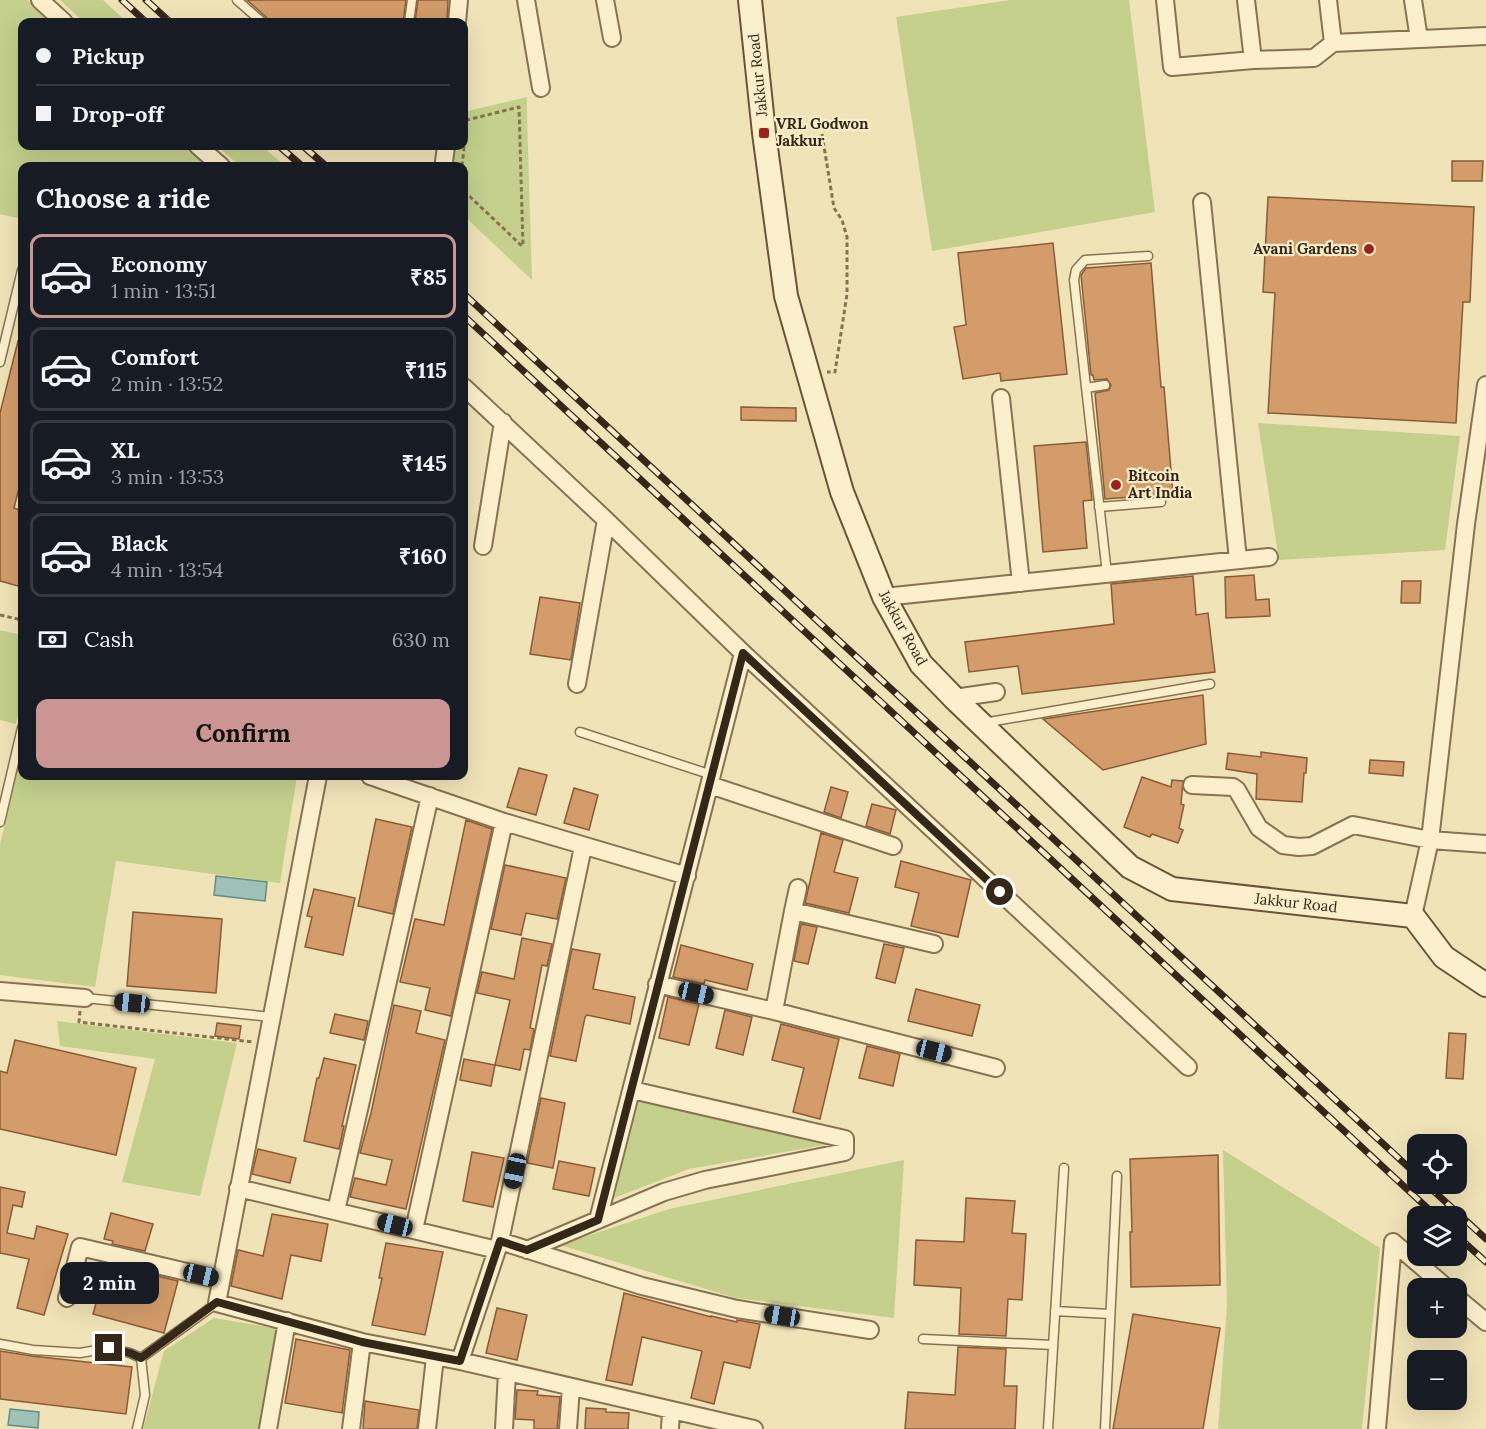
<!DOCTYPE html>
<meta charset="utf-8">
<style>
:root{--surface:#171b24;--page:#20242c;--text:#f1f3f6;--muted:#9ea1a6;--line:#363941;--accent:#cb9594}
body{margin:0;font-family:Lora,serif;background:var(--page);color:var(--text);height:100vh;display:flex;flex-direction:column;font-size:22px;white-space:nowrap}
*{box-sizing:border-box;margin:0}
p{font-size:20px;color:var(--muted)}
.icon{flex:none;width:33px;height:33px;fill:none;stroke:currentColor;stroke-width:2;stroke-linecap:round;stroke-linejoin:round}
.map{position:relative;flex:1;overflow:hidden}
.sheet{position:absolute;left:18px;top:162px;width:450px;height:618px;display:flex;flex-direction:column;background:var(--surface);border-radius:12px;box-shadow:0 6px 24px #0002}
.sheet>*{flex:none}
.hud{position:absolute;left:18px;top:18px;width:450px;height:132px;border-radius:12px;box-shadow:0 6px 24px #0002;display:grid;align-content:center;height:132px;padding:0 18px;background:var(--surface)}
.controls{position:absolute;left:1407px;top:1134px;display:grid;gap:12px}
.controls a{display:grid;place-items:center;width:60px;height:60px;border-radius:12px;background:var(--surface);box-shadow:0 6px 24px #0002;font-size:30px}
.end{position:absolute;width:27px;height:27px;margin:-14px;border:8px solid #362819;background:#fff;box-shadow:0 0 0 3px #fff}
.from{border-radius:50%}
.bubble{position:absolute;height:42px;border-radius:12px;background:var(--surface);box-shadow:0 6px 24px #0002;font-size:20px;font-weight:800;line-height:42px;text-align:center}
.car{position:absolute;width:18px;height:36px;margin:-18px -9px;border-radius:8px;box-shadow:0 0 4px 2px #0007;background:linear-gradient(#222 24%,#8ab4d8 0 40%,#222 0 76%,#8ab4d8 0 86%,#222 0)}
.hud b{display:flex;align-items:center;gap:21px;height:57px;font-size:22px}
.hud b+b{border-top:2px solid var(--line)}
.hud i{width:15px;height:15px;background:var(--text)}
ul{padding:0;list-style:none}
li{display:flex;align-items:center;gap:18px;height:84px;margin:0 12px 9px;padding:0 6px;border:3px solid var(--line);border-radius:12px}
li div{flex:1}
li b{display:block;font-size:22px}
li em{font-style:normal;font-weight:800}
li.selected{border-color:var(--accent)}
li>.icon{width:54px;height:54px;stroke-width:1.5}
h2{padding:0 18px;font-size:27px;line-height:72px}
.pay{display:flex;align-items:center;gap:15px;height:66px;padding:0 18px;font-size:22px}
.pay p{margin-inline-start:auto}
.cta{display:flex;gap:12px;margin-top:auto;padding:12px 18px}
.cta a{flex:1;height:69px;border-radius:12px;background:var(--accent);color:#111;font-size:24px;font-weight:800;line-height:69px;text-align:center}
.map>svg:first-child{display:block}
</style>
<div class="map">
<svg width="1486" height="1429" viewBox="0 0 1486 1429">
<rect width="100%" height="100%" fill="#f1e3b8"/>
<path fill="#c4d08c" d="M0,0H28L52,22H22V146H186L209,166H22V219L0,214Z
M60,0H103L127,22H84Z
M1010,0H1129L1155,212L932,251L896,17Z
M527,97V116L532,280L464,216V166H447L449,146H464V112Z
M217,146H262L285,166H240Z
M1258,423L1460,436L1445,550L1279,560Z
M0,630L22,635V697L16,724L0,720Z
M22,750V776H297L280,883L116,861L95,987L0,975V845Z
M57,1021L237,1043L200,1196L122,1182L155,1059L60,1046Z
M639,1101L825,1145L689,1169L614,1198Z
M1223,1150L1380,1248L1362,1429H1218L1227,1306Z
M904,1160L894,1318L736,1298L560,1245L669,1209Z
M214,1318L279,1329L261,1429H143L164,1351Z"/>
<path fill="#9ec1b8" stroke="#658e86" stroke-width="1.5" d="M216,876L267,882L265,901L214,895Z
M10,1409L39,1412L38,1428L8,1425Z"/>
<path fill="#d39c6a" stroke="#8a5c36" stroke-width="1.5" d="M247,0H406L403,22H269L266,17Z
M418,0H448L447,22H415Z
M1452,161H1483L1482,181H1452Z
M1268,197L1474,207L1470,302H1463L1456,423L1268,413L1275,293L1263,292Z
M1053,243L1067,374L1001,381L1000,373L963,379L954,327L966,325L958,253Z
M1151,263L1161,387H1164L1173,494L1105,499L1095,393L1109,390L1111,385L1107,379L1094,380L1093,375H1091L1081,275L1086,268Z
M18,341L22,342V476L14,508L22,511V587L0,581V413Z
M741,407L796,408V421L741,420Z
M1086,442L1092,500L1083,501L1087,548L1043,552L1034,446Z
M1254,575L1256,600L1269,599L1270,616L1226,618L1225,577Z
M1193,576L1196,615L1208,613L1215,672L1022,694L1018,666L969,672L965,642L1114,624L1111,584Z
M1402,581H1421L1420,603H1401Z
M540,597L580,603L571,660L530,654Z
M1203,695L1206,744L1103,770L1043,719Z
M1261,752L1307,758L1306,773H1304L1302,802L1256,799L1257,774L1226,769L1228,753L1261,757Z
M1370,760L1404,762L1403,776L1369,773Z
M519,768L547,775L536,815L507,807Z
M1142,777L1171,787L1172,780L1183,781L1181,804L1184,805L1179,828L1183,830L1178,843L1152,834L1150,837L1124,827Z
M831,787L848,792L841,818L824,812Z
M574,788L598,795L589,830L564,823Z
M872,804L896,810L890,834L866,826Z
M376,819L412,827L393,914L358,906Z
M466,820L492,829L451,1016L425,1010L430,988L400,982L415,919L444,925Z
M821,833L843,840L834,872L858,878L849,913L805,903Z
M901,861L971,880L958,937L911,926L919,893L895,887Z
M505,865L566,878L557,919L526,913L521,935L491,929Z
M314,889L355,898L343,955L305,947L312,917L307,916Z
M133,912L222,919L216,993L127,986Z
M801,924L817,927L808,964L794,961Z
M522,938L552,944L547,966L542,965L530,1028L534,1029L530,1050L524,1049L520,1070L495,1065L510,1000L477,993L482,972L514,979Z
M884,944L904,948L895,983L876,978Z
M681,945L753,964L747,990L705,980L704,984L673,977Z
M572,949L600,954L593,989L635,997L630,1024L587,1015L585,1017L576,1061L550,1056Z
M916,989L980,1005L972,1036L908,1021Z
M668,997L699,1004L689,1045L659,1038Z
M394,1005L421,1011L416,1033L445,1040L406,1209L350,1197L355,1178L386,1185L392,1160L360,1153L371,1113Z
M725,1010L752,1017L743,1055L716,1048Z
M335,1014L368,1021L364,1040L330,1033Z
M217,1023L241,1026L239,1039L215,1036Z
M781,1024L839,1039L820,1119L793,1112L804,1068L772,1060Z
M1449,1033L1466,1034L1463,1079L1446,1078Z
M15,1040L136,1068L116,1155L0,1129V1071L7,1073Z
M867,1046L900,1054L893,1086L859,1078Z
M324,1058L356,1065L342,1126H344L339,1149L304,1141L317,1078H319Z
M464,1059L495,1065L491,1086L460,1080Z
M541,1098L565,1103L553,1168L527,1163Z
M258,1149L296,1158L290,1183L252,1174Z
M472,1152L504,1158L493,1207L463,1201Z
M1218,1155L1220,1285L1131,1287L1130,1232H1132L1130,1159Z
M559,1161L595,1168L589,1196L553,1189Z
M0,1187L25,1192L22,1207L13,1205L7,1233L34,1239L37,1226L68,1234L44,1315L17,1308L29,1259L0,1253Z
M966,1198L1015,1201L1012,1233L1026,1234L1022,1300L1008,1299L1006,1336L959,1334L961,1288L914,1285L916,1240L964,1242Z
M111,1213L153,1224L145,1251L112,1244L113,1241L104,1239Z
M272,1214L328,1224L321,1261L291,1255L282,1299L231,1286L238,1250L263,1256Z
M386,1243L443,1252L425,1335L372,1325L382,1278H379Z
M107,1264L178,1281L164,1333L93,1314Z
M624,1293L711,1317V1316L737,1322V1320L760,1324L750,1368L724,1362L714,1404L691,1398L702,1351L642,1337L632,1385L606,1380Z
M497,1308L527,1315L517,1360L486,1353Z
M1133,1314L1220,1328L1203,1429H1113Z
M296,1339L350,1350L342,1413L285,1403Z
M958,1347L1006,1349L1004,1386H1017L1015,1429H905L908,1392L955,1395Z
M0,1351L32,1356L132,1367L126,1414L0,1399Z
M517,1390L538,1391L537,1395L560,1397L557,1429H534V1420L515,1419Z
M365,1401L419,1410L417,1429H363Z
M586,1408L606,1409V1412L629,1413L628,1429H585Z"/>
<g fill="none" stroke-linecap="round" stroke-linejoin="round">
<g stroke="#887252" stroke-width="11">
<path id="lane" d="M237,0L262,22
M409,22L412,0
M0,362L22,270
M1086,388L1105,385
M1099,507L1161,502
M1107,574L1074,280L1076,270L1085,260L1148,256
M983,723L1210,684
M580,732L712,775
M0,822L22,728
M85,998L272,1017
M1055,1311L1110,1314
M923,1339L1053,1345
M0,1344L33,1350L80,1353L109,1348L130,1353L141,1358L145,1395L137,1429
M141,1358L217,1303
M1048,1429L1064,1168
M1105,1429L1117,1176"/>
</g>
<g stroke="#887252" stroke-width="20">
<path id="street" d="M40,0L64,22
M526,0L541,88
M605,0L612,38
M1165,0L1172,67L1253,60L1314,58L1333,43L1486,36
M1246,0L1253,60
M1328,0L1333,43
M1413,0L1419,39
M457,22L459,0
M198,146L221,166
M444,162L446,146
M1202,202L1238,560
M464,387L606,520L743,653L1188,1067
M1001,398L1021,583
M483,546L503,422
M884,597L1269,557
M577,684L606,520
M954,698L996,692
M318,776L217,1303L362,1342L460,1361L754,1429
M370,776L504,822L687,876
M710,785L893,846
M1192,785L1233,787L1237,790L1259,828L1283,845L1299,847L1312,846L1353,825L1430,840L1486,844
M793,911L798,888
M1413,916L1430,840L1466,524L1486,385
M657,984L774,1011L793,911L934,944
M0,991L85,998
M774,1011L996,1068
M238,1188L497,1250
M336,1211L430,796
M598,1220L743,653
M414,1230L504,822
M500,1241L642,1286L737,1309L870,1330
M1393,1242L1447,1288
M527,1250L664,1192L705,1180L845,1152V1139L632,1090
M1456,1297L1486,1322
M67,1298L80,1247L221,1280
M460,1361L500,1241L583,847
M268,1429L287,1321
M351,1429L362,1342
M427,1429L435,1357
M504,1429L507,1372
M568,1429L571,1387
M670,1429L671,1410
M1377,1429L1393,1242"/>
</g>
<g stroke="#6a5336" stroke-width="26">
<path id="secondary" d="M750,0L764,133L786,296L842,492L884,597L921,664L954,698L1130,867L1172,889L1413,916L1444,957L1486,985"/>
</g>
<path stroke="#887252" stroke-width="3" stroke-dasharray="4.5 3" stroke-linecap="butt" d="M822,134L834,208L842,220L847,237V294L835,372H827
M462,166L467,120L519,107L523,247
M464,191L523,247
M0,615L22,620
M80,1011L79,1022L253,1042"/>
<use href="#lane" stroke="#fcf0cc" stroke-width="8"/>
<use href="#street" stroke="#fcf0cc" stroke-width="16"/>
<use href="#secondary" stroke="#fcf0cc" stroke-width="22"/>
<g stroke="#362819" stroke-width="7">
<path id="rail" d="M122,0L146,22
M146,0L170,22
M279,146L302,166
M303,146L326,166
M464,294L1418,1176
M464,316L1436,1216
M1426,1184L1486,1239
M1456,1235L1486,1262"/>
</g>
<use href="#rail" stroke="#f8edc8" stroke-width="4.5" stroke-dasharray="14" stroke-linecap="butt"/>
</g>
<g fill="none" stroke-linecap="round" stroke-linejoin="round">
<path stroke="#362819" stroke-width="8" d="M109,1348L130,1353L141,1358L217,1302L362,1342L460,1361L500,1241L527,1250L598,1220L743,653L1000,892"/>
</g>
<g fill="#9c231d" stroke="#f8edc8" stroke-width="2">
<rect x="758" y="127" width="12" height="12" rx="3"/>
<circle cx="1369" cy="249" r="6"/>
<circle cx="1116" cy="485" r="6"/>
</g>
<g text-anchor="middle" stroke-width="4.5" stroke-linejoin="round" paint-order="stroke">
<g font-size="15" fill="#362819" stroke="#f8edc8">
<text transform="translate(758 75) rotate(-96)" y="5">Jakkur Road</text>
<text transform="translate(903 628) rotate(61)" y="5">Jakkur Road</text>
<text transform="translate(1296 903) rotate(6)" y="5">Jakkur Road</text>
</g>
<g font-size="15" font-weight="bold" fill="#362819" stroke="#f8edc8" text-anchor="start">
<text x="776" y="129">VRL Godwon<tspan x="776" dy="17">Jakkur</tspan></text>
<text x="1357" y="254" text-anchor="end">Avani Gardens</text>
<text x="1128" y="481">Bitcoin<tspan x="1128" dy="17">Art India</tspan></text>
</g>
</g>
</svg>
<div class="controls">
<a><svg class="icon" aria-label="locate" viewBox="0 0 24 24"><circle cx="12" cy="12" r="6"/><path d="M12 2v4M12 18v4M2 12h4M18 12h4"/></svg></a>
<a><svg class="icon" aria-label="layers" viewBox="0 0 24 24"><path d="M12 4l9 5-9 5-9-5zM3 14l9 5 9-5"/></svg></a>
<a>+</a>
<a>−</a>
</div>
<i class="end from" style="left:1000px;top:892px"></i>
<i class="end" style="left:109px;top:1348px"></i>
<div class="bubble" style="left:60px;top:1262px;width:99px">2 min</div>
<i class="car" style="left:696px;top:993px;rotate:103deg"></i>
<i class="car" style="left:132px;top:1003px;rotate:276deg"></i>
<i class="car" style="left:934px;top:1051px;rotate:104deg"></i>
<i class="car" style="left:515px;top:1171px;rotate:192deg"></i>
<i class="car" style="left:395px;top:1225px;rotate:284deg"></i>
<i class="car" style="left:201px;top:1275px;rotate:103deg"></i>
<i class="car" style="left:782px;top:1316px;rotate:279deg"></i>
<div class="hud">
<b><i class="from"></i>Pickup</b>
<b><i></i>Drop-off</b>
</div>
<section class="sheet">
<h2>Choose a ride</h2>
<ul>
<li class="selected"><svg class="icon" aria-label="car" viewBox="0 0 24 24"><path d="M5 17H2v-5l4-1 3-4h7l3 4 3 1v5h-3M9 17h6M6 11h13"/><circle cx="7" cy="17" r="2"/><circle cx="17" cy="17" r="2"/></svg><div><b>Economy</b><p>1 min · 13:51</p></div><em>₹85</em></li>
<li><svg class="icon" aria-label="car" viewBox="0 0 24 24"><path d="M5 17H2v-5l4-1 3-4h7l3 4 3 1v5h-3M9 17h6M6 11h13"/><circle cx="7" cy="17" r="2"/><circle cx="17" cy="17" r="2"/></svg><div><b>Comfort</b><p>2 min · 13:52</p></div><em>₹115</em></li>
<li><svg class="icon" aria-label="car" viewBox="0 0 24 24"><path d="M5 17H2v-5l4-1 3-4h7l3 4 3 1v5h-3M9 17h6M6 11h13"/><circle cx="7" cy="17" r="2"/><circle cx="17" cy="17" r="2"/></svg><div><b>XL</b><p>3 min · 13:53</p></div><em>₹145</em></li>
<li><svg class="icon" aria-label="car" viewBox="0 0 24 24"><path d="M5 17H2v-5l4-1 3-4h7l3 4 3 1v5h-3M9 17h6M6 11h13"/><circle cx="7" cy="17" r="2"/><circle cx="17" cy="17" r="2"/></svg><div><b>Black</b><p>4 min · 13:54</p></div><em>₹160</em></li>
</ul>
<div class="pay"><svg class="icon" aria-label="cash" viewBox="0 0 24 24"><path d="M3 7h18v10H3z"/><circle cx="12" cy="12" r="2"/></svg>Cash<p>630 m</p></div>
<div class="cta"><a>Confirm</a></div>
</section>
</div>
